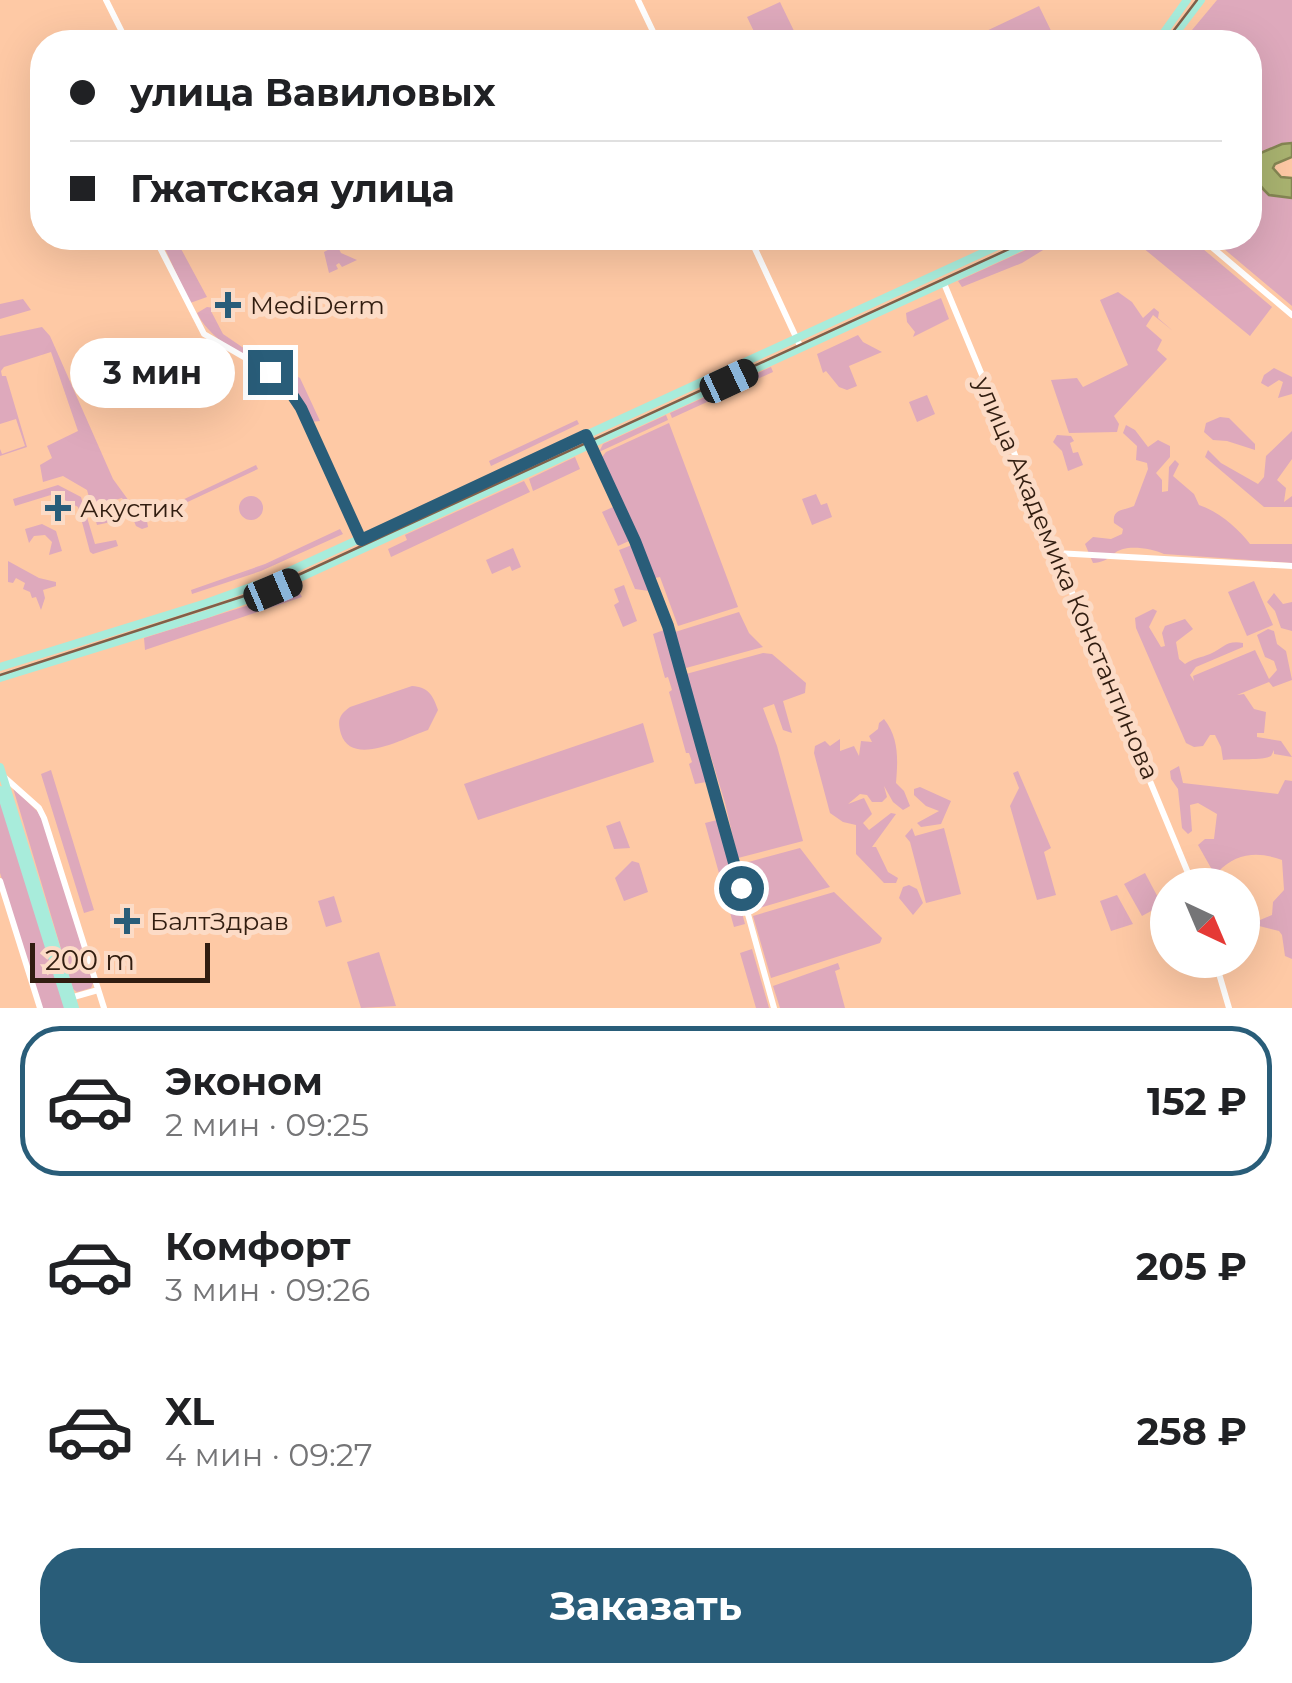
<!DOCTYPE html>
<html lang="ru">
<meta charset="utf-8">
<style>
:root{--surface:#fff;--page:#f2f2f2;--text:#202124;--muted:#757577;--line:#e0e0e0;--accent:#295d79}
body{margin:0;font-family:Montserrat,sans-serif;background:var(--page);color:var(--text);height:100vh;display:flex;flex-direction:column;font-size:38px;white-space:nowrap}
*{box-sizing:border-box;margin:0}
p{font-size:32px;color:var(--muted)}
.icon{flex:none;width:55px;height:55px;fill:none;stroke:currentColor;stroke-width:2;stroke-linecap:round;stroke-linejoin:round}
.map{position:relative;height:1008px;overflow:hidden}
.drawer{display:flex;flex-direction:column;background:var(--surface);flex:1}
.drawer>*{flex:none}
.guide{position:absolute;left:30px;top:30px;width:1232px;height:220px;border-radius:40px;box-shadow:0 10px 40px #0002;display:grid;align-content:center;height:220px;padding:0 40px;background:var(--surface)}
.needle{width:65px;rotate:136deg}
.tools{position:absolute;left:1150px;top:868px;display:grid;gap:20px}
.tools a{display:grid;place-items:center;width:110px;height:110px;border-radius:50%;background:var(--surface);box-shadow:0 10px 40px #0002;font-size:50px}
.scale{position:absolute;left:30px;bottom:25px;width:180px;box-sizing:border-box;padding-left:10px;border:5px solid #311d10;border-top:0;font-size:28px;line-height:35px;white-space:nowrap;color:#311d10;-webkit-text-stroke:8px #fcdbc6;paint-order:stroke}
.end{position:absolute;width:45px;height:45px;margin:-22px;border:12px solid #295d79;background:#fff;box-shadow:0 0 0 5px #fff}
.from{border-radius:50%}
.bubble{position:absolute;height:70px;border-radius:35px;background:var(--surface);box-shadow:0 10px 40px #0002;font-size:32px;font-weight:700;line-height:70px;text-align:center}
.car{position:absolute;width:30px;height:60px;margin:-30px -15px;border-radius:12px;box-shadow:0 0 8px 2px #0007;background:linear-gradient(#222 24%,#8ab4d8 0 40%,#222 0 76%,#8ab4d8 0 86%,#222 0)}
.guide b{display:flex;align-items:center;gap:35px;height:95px;font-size:38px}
.guide b+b{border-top:2px solid var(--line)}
.guide i{width:25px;height:25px;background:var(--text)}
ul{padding:18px 0 0;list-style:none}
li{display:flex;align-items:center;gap:30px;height:150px;margin:0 20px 15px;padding:0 20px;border:5px solid transparent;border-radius:40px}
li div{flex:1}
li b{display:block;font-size:38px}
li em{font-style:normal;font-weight:700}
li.current{border-color:var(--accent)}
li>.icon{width:90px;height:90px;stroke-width:1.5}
.button{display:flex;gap:20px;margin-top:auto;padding:20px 40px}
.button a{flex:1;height:115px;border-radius:40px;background:var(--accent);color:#fff;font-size:40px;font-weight:700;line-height:115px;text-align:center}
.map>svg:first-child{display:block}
</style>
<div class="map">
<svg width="1292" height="1008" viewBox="0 0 1292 1008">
<rect width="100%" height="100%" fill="#fec9a5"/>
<path fill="#dea9bc" d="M1217,0H1292V143L1267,149L1269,195L1292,198V306L1211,238H1250V42H1182Z
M780,2L795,33L774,42H759L747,17Z
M1039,6L1055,39L1047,42H984L980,34Z
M160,238H176L178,243L183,241L184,244L180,247L207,297L190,303Z
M1052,238L1061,239L1022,263L962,287L958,281Z
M1131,238H1190L1272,307L1250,336Z
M337,245L341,253L357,260L342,267L339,263L336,265L338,269L329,273L324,252Z
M1118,292L1132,302L1143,318L1154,308L1159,312L1158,318L1173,331L1153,315L1146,326L1162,340L1157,350L1167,359L1114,416L1119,424L1117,432L1069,433L1051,380L1077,378L1083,387L1128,365L1100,300Z
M941,298L949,319L913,337L915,332L907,322L906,313Z
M23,299L31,310L0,319V304Z
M207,307L215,308L211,311L223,334L270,366C243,358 210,339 197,313Z
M42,327L50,336L113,479L129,501L125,503L122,498L105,503L108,515L116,513L120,520L97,525L87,490L63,476L43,482L40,465L52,458L47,446L78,431L51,352L4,367L1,371L2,376H6L27,447L0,456V449L2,454L25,446L16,419L0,424V336Z
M858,335L863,342L882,352L849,366L857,386L847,390L839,387L826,371L823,373L817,354Z
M276,366L300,378L320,421L311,422L293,389L274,371Z
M771,367L773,372L672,418L670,413Z
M1274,368L1292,377V394L1278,398L1283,382L1279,380L1268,387L1261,383L1264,375Z
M927,395L935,414L917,422L909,402Z
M666,415L668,420L599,452L603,444Z
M1220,417L1229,418L1255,444V450L1227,441L1213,440L1204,432L1206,423Z
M577,420L579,424L491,466L489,461Z
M669,423L738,607L678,626L660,577L655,578L602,457L606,452Z
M1126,425L1135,430L1148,447L1158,440L1170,446V457L1156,473L1162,480V492L1168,491L1169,467L1175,460L1179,464L1173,476L1194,494L1199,505C1218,511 1239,529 1250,544H1292V563L1164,554C1154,549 1134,546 1123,549C1111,552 1111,562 1093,563L1085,544L1093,537L1111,539L1122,534L1123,529L1114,523C1112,508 1124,511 1134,506L1148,469L1147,463L1136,460L1137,446L1123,433Z
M1292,431V459L1277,480L1286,488L1284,502L1292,496V507H1264L1205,457L1208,450L1221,463L1258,484L1264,477L1266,456Z
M1057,435L1071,436L1074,441L1070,443L1073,453L1078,452L1083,465L1068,471L1062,451L1053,442Z
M575,457L580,469L533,491L529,479Z
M256,465L258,469L147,521L148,527L142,529L136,526L131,514L134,513L138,521Z
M524,481L530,492L391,557L388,549L407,540L405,535Z
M58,485L81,497L95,544L116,540L118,546L93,554L90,552L78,507L54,494L15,506L13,499Z
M816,494L821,505L827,503L832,517L812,525L802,499Z
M239 508a12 12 0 1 1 24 0a12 12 0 1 1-24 0Z
M613,507L629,541L618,546L602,512Z
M42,524L56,531L62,551L49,555L52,542L45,535L34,536L29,543L25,529Z
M340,529L343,534L261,571L192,594L191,590L265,564Z
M632,545L649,591L635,589L619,550Z
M513,548L521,567L512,571L510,566L492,574L486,560Z
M8,561L39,578L56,582V586L43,590L45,598L41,610L36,597L32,598L30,592L23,589L25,583L16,578L13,583L8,582Z
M1254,581L1273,625L1247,636L1228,592Z
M624,585L637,621L623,627L614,605L619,602L614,589Z
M296,586L302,597L145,650L144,638L249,605Z
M1274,593L1283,604L1292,602V631L1281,628L1275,611L1267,602Z
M1153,609L1157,611L1149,627L1161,647L1165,646L1162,633L1165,626L1185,619L1193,629L1176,642L1179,659L1185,664C1194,658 1200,658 1210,654C1224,648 1226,640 1243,643V647L1196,667L1190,675L1194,681L1193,676L1255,650L1269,679L1277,670L1274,661L1265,657L1257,635L1268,629L1274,631L1277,644L1286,651L1292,680L1273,687L1269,682L1237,695L1244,694L1254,709L1266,712L1264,733H1257V737L1281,741L1292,757L1274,754V750L1271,756C1263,761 1236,758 1223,760L1221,747L1215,735H1210L1203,746L1194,747L1186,743L1136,628L1135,618Z
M739,612L749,633L763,647L686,668L675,632Z
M664,630L706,782L695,784L689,764L692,762L689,753H686L669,692L672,690L668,677L665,678L653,634Z
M763,653L772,654L806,683L805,693L783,701L792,733L783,730L774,704L763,708L777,746L803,841L738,858L725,803L686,674Z
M412,686C428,687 433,695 438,710L428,730C406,737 352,768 341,734C337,720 339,715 350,707Z
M884,719C899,738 898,759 896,783L904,791L910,806L903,810L893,802L884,786L887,797L882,802H872L867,795L860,794L848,804L864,798L872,814L863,823L869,830L891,813L896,814L872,847H876L888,872L898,878L896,883H884L856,854V825L843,822L830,813L814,753L815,746L825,741L830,746L840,739V751L854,746L859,756L861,741L872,742L869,736L878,729L879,723Z
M643,723L654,762L478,820L464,784Z
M1179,766L1183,783L1278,794L1285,780L1292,781V959L1285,956L1282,935L1279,931L1243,922V909L1260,920L1272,915L1273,902L1284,890L1282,860C1258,851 1236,853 1218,872L1230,885H1209L1215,875L1198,845L1205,839H1214L1217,814L1198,803L1190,805L1192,831L1188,834L1182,828L1178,789L1171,779L1170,771Z
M51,770L94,910L84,913L41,774Z
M1018,771L1051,848L1044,852L1056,895L1037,900L1010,806L1019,788L1013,773Z
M920,787L951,801L941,824L921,827L917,823L939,811L926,806L914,795V789Z
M13,788L38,812L44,824L93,983L91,988L77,992L73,989Z
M0,798L65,1008H42L0,873Z
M717,820L745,924L734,927L705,823Z
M620,821L630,848L614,849L606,826Z
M912,828L915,836L944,828L961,894L926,903L910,842L905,836Z
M800,848L830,887L753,910L741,864Z
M632,861L639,863L648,892L624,901L615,878Z
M1145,873L1162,905L1142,916L1124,884Z
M909,885L917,889L923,903L913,915L899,898L903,887Z
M834,892L882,938L880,943L771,978L753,916Z
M1117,895L1133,924L1111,931L1100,901Z
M334,896L342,922L326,927L318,901Z
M752,949L769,1008H756L740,953Z
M379,952L396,1006L361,1008L347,962Z
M838,963L840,969L835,971L845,1008H780L773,986Z"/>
<path fill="#a9b370" stroke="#858653" stroke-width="2.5" d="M1292,143V157L1275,164L1273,168L1281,177L1292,178V198L1269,195C1256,183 1251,173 1256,155L1282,144Z"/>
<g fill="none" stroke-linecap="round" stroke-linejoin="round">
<path stroke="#fff" stroke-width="6" d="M106,0L127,42
M638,0L658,42
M155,238L204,334L270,372L291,393L361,540
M750,238L801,348
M1201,238L1292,315
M943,281L1193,885
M586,435L635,541L668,626L774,1008
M1056,553L1292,566
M3,776L39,808L44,818L104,1008
M0,881L40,1008
M1215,960L1229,1008
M70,998L98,990"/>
<path stroke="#a8ecdb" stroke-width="8" d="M1157,42L1187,0
M1169,42L1201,0
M0,667L206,603L270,580L1015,238
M0,678L207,614L273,590L1041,238
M0,767L75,1008
M0,790L68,1008"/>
<path stroke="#805f49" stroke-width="2.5" d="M1165,42L1197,0
M0,675L272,587L1033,238"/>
</g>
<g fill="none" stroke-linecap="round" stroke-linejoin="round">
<path stroke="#295d79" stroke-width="12" d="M270,372L289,390L301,408L361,540L586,435L635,541L668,626L741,888"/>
</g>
<g fill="#295d79" stroke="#fcdbc6" stroke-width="4">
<path d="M223 290h10v10h10v10h-10v10h-10v-10h-10v-10h10z"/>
<path d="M53 493h10v10h10v10h-10v10h-10v-10h-10v-10h10z"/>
<path d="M122 906h10v10h10v10h-10v10h-10v-10h-10v-10h10z"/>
</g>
<g text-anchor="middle" stroke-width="10" stroke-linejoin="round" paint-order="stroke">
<g font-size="25" fill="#311d10" stroke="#fcdbc6" text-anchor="start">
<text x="250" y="314">MediDerm</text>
<text x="80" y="517">Акустик</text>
<text x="150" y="930">БалтЗдрав</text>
</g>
<g font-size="25" fill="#311d10" stroke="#fcdbc6">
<text transform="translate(1067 578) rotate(67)" y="9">улица Академика Константинова</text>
</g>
</g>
</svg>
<div class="tools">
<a><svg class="needle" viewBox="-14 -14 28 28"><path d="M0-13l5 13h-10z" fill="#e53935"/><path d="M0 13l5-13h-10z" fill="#757577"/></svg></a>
</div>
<div class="scale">200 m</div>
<i class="end from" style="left:741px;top:888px"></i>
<i class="end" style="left:270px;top:372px"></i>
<div class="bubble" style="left:70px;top:338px;width:165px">3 мин</div>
<i class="car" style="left:729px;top:381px;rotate:65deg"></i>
<i class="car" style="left:273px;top:590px;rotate:67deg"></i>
<div class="guide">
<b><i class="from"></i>улица Вавиловых</b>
<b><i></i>Гжатская улица</b>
</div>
</div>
<section class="drawer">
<ul>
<li class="current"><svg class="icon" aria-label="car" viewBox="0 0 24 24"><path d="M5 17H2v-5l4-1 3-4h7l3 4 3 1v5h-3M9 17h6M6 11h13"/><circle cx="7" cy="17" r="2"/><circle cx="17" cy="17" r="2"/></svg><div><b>Эконом</b><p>2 мин · 09:25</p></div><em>152 ₽</em></li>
<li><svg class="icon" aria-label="car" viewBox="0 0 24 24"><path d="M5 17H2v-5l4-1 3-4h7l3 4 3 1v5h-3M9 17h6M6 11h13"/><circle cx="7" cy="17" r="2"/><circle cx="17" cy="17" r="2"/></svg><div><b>Комфорт</b><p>3 мин · 09:26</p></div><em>205 ₽</em></li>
<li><svg class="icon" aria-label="car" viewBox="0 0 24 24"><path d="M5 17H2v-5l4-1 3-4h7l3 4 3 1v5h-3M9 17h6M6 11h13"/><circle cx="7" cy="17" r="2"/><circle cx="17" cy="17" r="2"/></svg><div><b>XL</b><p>4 мин · 09:27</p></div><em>258 ₽</em></li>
</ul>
<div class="button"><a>Заказать</a></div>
</section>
